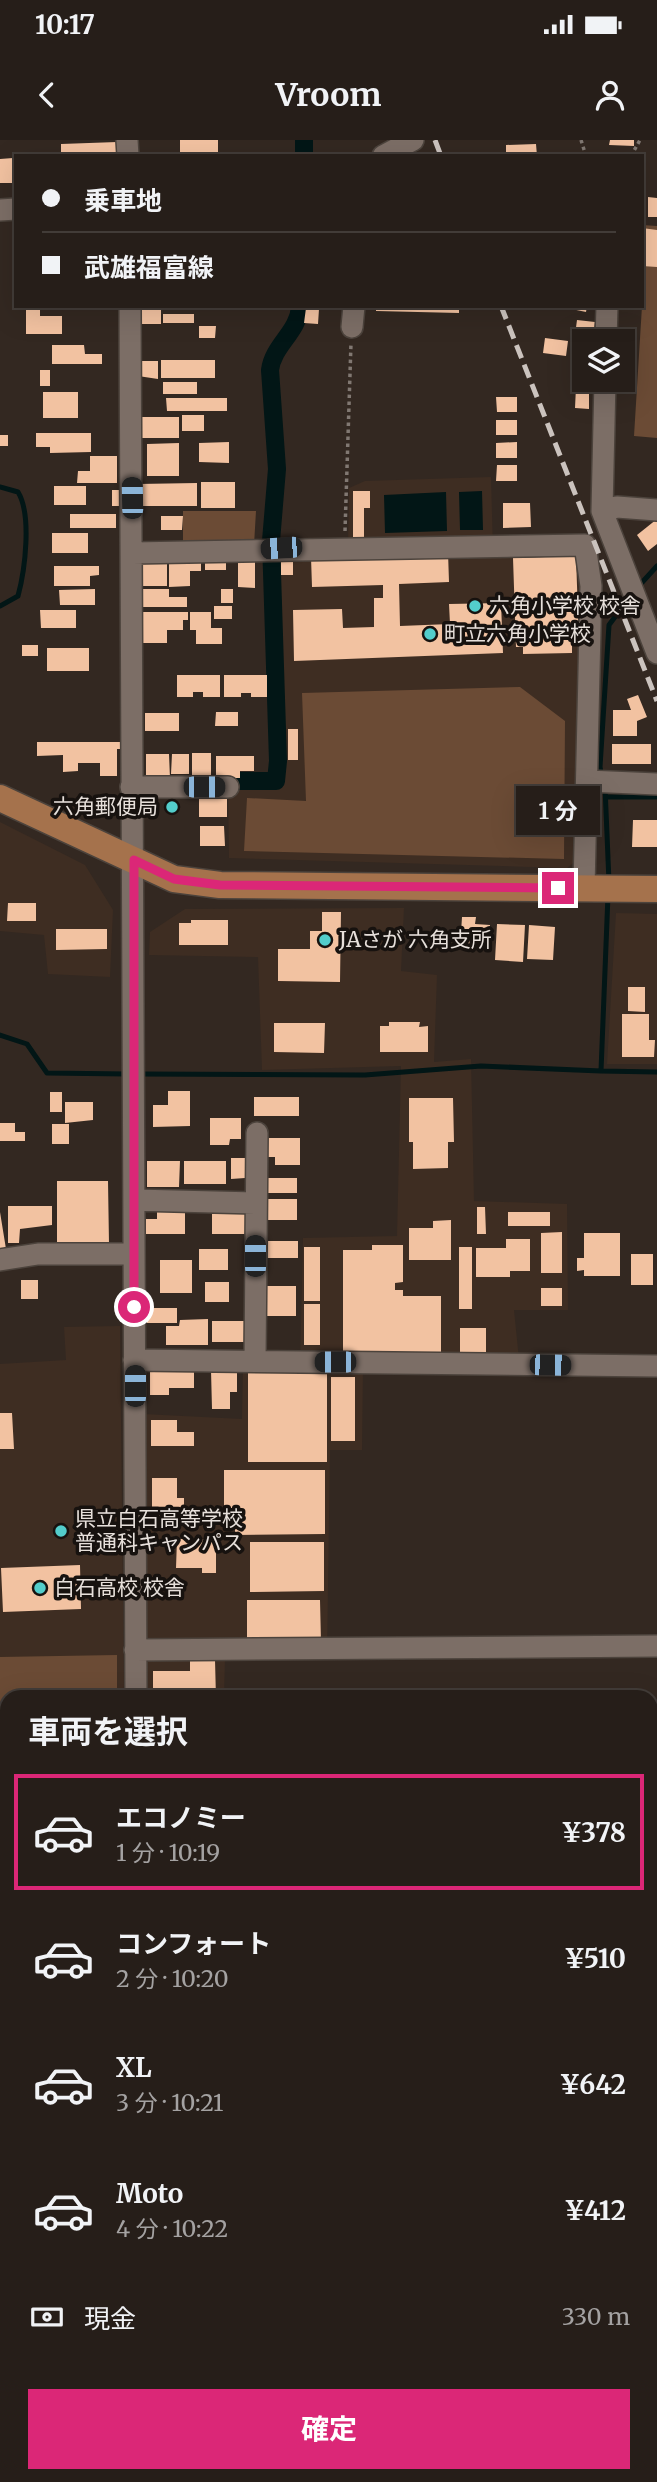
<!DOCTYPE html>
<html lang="ja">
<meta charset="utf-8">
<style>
:root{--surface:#261e19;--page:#2e2722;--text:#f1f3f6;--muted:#a4a2a2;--line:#423c38;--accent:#db2777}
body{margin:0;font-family:Merriweather,"Noto Sans JP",serif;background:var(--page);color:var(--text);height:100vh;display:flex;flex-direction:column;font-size:26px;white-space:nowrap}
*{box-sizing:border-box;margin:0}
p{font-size:23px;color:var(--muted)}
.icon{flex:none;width:38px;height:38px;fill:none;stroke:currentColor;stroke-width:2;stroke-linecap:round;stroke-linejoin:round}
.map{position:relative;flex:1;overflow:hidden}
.drawer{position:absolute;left:0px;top:1550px;width:658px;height:793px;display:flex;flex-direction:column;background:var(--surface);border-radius:21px 21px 0 0;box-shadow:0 7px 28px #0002,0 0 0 2px var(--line)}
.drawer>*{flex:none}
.guide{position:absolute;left:14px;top:14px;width:630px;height:154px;border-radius:0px;box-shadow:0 7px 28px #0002,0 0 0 2px var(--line);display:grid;align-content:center;height:154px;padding:0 28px;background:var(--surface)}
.fabs{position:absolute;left:572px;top:189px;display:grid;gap:14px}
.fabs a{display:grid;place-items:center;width:63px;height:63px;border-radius:0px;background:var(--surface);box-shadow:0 7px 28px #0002,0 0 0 2px var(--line);font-size:35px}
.end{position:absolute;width:32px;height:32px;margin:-16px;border:9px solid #db2777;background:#fff;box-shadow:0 0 0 4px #fff}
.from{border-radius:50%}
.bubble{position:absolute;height:49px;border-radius:0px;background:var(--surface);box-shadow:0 7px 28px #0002,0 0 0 2px var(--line);font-size:23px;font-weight:700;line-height:49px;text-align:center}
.car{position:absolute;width:21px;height:42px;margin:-21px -10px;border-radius:9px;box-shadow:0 0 5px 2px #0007;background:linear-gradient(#222 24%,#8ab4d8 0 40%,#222 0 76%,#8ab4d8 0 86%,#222 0)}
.guide b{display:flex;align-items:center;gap:24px;height:66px;font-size:26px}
.guide b+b{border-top:2px solid var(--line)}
.guide i{width:18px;height:18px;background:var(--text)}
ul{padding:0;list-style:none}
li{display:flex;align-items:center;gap:21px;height:116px;margin:0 14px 10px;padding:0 14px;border:4px solid transparent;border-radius:0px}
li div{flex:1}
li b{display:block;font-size:26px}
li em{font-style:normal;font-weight:700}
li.selected{border-color:var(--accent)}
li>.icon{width:63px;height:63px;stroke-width:1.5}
h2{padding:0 28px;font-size:32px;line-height:84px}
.pay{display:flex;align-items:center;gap:18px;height:77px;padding:0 28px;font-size:26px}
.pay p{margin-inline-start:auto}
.primary-button{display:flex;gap:14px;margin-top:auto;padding:14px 28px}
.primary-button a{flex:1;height:80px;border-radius:0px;background:var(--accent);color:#fff;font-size:28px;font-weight:700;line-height:80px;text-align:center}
.status{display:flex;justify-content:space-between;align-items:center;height:49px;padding:0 35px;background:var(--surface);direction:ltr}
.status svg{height:19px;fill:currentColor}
header{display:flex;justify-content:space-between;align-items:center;height:91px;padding:0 28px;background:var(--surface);font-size:32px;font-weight:700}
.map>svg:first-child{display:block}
</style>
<div class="status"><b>10:17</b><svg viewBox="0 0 49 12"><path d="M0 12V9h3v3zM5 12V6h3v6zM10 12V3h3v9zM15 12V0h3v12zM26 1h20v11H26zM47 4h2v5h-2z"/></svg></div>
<header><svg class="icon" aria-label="back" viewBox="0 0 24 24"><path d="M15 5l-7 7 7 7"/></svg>Vroom<svg class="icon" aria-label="person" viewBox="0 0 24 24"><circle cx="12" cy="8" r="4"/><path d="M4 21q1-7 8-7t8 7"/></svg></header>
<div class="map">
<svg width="657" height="2342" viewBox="0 0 657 2342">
<rect width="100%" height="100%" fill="#332821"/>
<path fill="#3e2d22" d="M491,337L493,411L578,410L583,445L577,720L567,728L229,718L228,645L279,644L281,621L276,412L348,410L349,348L365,341Z
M0,682L85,725L113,770L110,837L48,834L44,795L0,791Z
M404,768L401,831L437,835L434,922L471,919L474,1061L567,1064L568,1170H514L520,1229L363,1227L362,1310H330L327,1517L225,1519L224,1557H145L143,1274L242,1279L243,1226H300L303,1098L397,1096L401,926L262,930L258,817L149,815L150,792L185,769Z
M616,773L657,774V924H607Z
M120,1186L124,1557L7,1558V1793H0V1224L66,1220L64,1187Z"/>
<path fill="#6b4b35" d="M642,85L657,86V298L634,296L642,166Z
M183,371H256L254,405H183Z
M520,547L565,581L564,719L244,711L247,658L306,661L302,553Z
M117,1515V1557L7,1558V1787H0V1517Z"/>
<path fill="#021616" d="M482,351L483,390H460L459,352Z
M446,352L447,391L385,393L384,355Z"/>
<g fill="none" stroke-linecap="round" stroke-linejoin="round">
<path stroke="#021616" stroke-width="5" d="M0,347L18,352C32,375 25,430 18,456L0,466
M637,448L657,426
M602,637L600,627L609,485L629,458
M605,647L609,742
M607,657H657
M0,895L27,904L47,933L127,934
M601,931L657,932
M137,934L365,935L481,926L601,931L608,755
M651,1787H657
M0,2063H7
M651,2073H657"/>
<path stroke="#021616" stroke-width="18" d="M304,16V0
M234,641H276L278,621L271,401L277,329L270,230C273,205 299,192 300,166"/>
</g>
<path fill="#f2c2a1" d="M180,0H218V16H180Z
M610,0H634V6L609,5Z
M117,2L118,16H61V4Z
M536,4L537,16H506V5Z
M13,18L14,43H0V19Z
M648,57L657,58V77H648Z
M642,88L657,90V127L642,126Z
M26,166H40V176H62V194H26Z
M46,166H97V170H46Z
M376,166H459V173L376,171Z
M557,166H587L586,172Z
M139,167H161V184H138Z
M306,168L319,169L318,184L304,183Z
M163,174H194V183H163Z
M577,180L595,182L593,198L575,195Z
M199,186H216L215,198H199Z
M545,198L568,201L566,216L543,213Z
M52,205H84L85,214H102V224H52Z
M577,207L584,208V227L574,225Z
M161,220H215V238H161Z
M138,221H158V239L138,236Z
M40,230H50V246H40Z
M163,242H197V254H163Z
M576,247H589V269L575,268Z
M43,252H78V278H43Z
M496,257H517V272H497Z
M166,258H227V271H167Z
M182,275H204V291H182Z
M139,277H179V298H139Z
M496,280H517V295H496Z
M36,293H91V312L50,313V307H36Z
M0,295H8V306H0Z
M229,302V323L199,322V303Z
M517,302V318H496V303Z
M179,303V336H147V304Z
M90,316H117V343H77L78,331H90Z
M497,325H517V341H496Z
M201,342H235V368H201Z
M197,343V366H138V344Z
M54,346H86V365H54Z
M112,350H123V366H112Z
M353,351H370V368H364V403H353Z
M503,363H530L531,387L503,388Z
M70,374H116V388H70Z
M161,376H183L182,390H161Z
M657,379V404L648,411L637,395Z
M52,393H88V413H52Z
M448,412L449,442L399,444L400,486L450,484L449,464L501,463L503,513L294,521L293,470L342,469L343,488L374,487V458H383V445L312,447L311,417Z
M576,416L579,505H572V513L523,514V507H516L513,418Z
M141,419H167V446H141Z
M205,419H226V430H205Z
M281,419H293V435H281Z
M169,421H201V431H190V446L169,447Z
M238,421H255V448L238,447Z
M54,426H99V435L90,436V446H54Z
M95,449V465H60L59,450Z
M142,449H169V457H187V467H142Z
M221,449H233V463H221Z
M214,466H232V479H214Z
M40,470H76V488H41Z
M143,472H188V480H183V490H167V503H143Z
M190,472H211V488H222V504H196V490H190Z
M22,505H38V516H22Z
M47,508H89V531H47Z
M177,535H220V557H203V552H193V557H177Z
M224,535H267V557H251V553H241V557H224Z
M638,555L647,577L637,581V596H613V570H631L627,559Z
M216,572H238V586H215Z
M145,573H179V591H145Z
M288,589H298V620H288Z
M37,602H125V609H117V636H100V623H78V631L63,632V615L37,616Z
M612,604H651V624H612Z
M192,613H211V638H192Z
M146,614H169L170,638H146Z
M172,614H189V634H171Z
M216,616H254V631H240V638H216Z
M199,653H227V677H199Z
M633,680H657V707H632Z
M200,686H224L225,706H200Z
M8,763H36V781H7Z
M322,772H341L340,842L278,841V809H310V791H322Z
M462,777H476L475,784L490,785L489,810L460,809Z
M191,780H228V805H179V783H191Z
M497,784L525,785L523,822L495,820Z
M529,785L555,787L553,820L527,819Z
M56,789H107V809L56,810Z
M628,847H645V872L628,871Z
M622,874H649V900H655L654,917H622Z
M389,882H420L419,887L428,886V912H380V886H389Z
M274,883H325L324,913L274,912Z
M168,951H190V986L153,987V965H168Z
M50,952H62V972H50Z
M254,957H299V976H254Z
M409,958H453L454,1002H448V1028L413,1029V1002H409Z
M65,962H93V980L65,983Z
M210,978H241V999H230L229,1005H210Z
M0,983H15V992H25V1001H0Z
M52,984H69V1004H52Z
M268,998H300V1025H275V1017H268Z
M231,1018H245V1038L231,1039Z
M147,1021H180L179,1047H147Z
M184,1021H226V1044H184Z
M267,1038H297V1053H267Z
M57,1041H108L109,1104H57Z
M268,1059H297V1080H268Z
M8,1066H52V1085L20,1089L19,1103H8Z
M477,1067H485L486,1094H477Z
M185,1071V1094H146V1079H157V1072Z
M0,1072L6,1109L0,1110Z
M508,1072H550V1086H508Z
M212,1074H245V1094H212Z
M451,1080V1120H409V1088H433V1081Z
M562,1092V1133H541V1093Z
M584,1093H620V1136H584V1130L577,1131V1118H584Z
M506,1099H530V1131H510V1137H476V1108H506Z
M267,1101H298V1118H266Z
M372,1105H403V1142L395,1143V1150H403V1156H441V1215L343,1212V1110H372Z
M304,1107H320V1161H304Z
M459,1107H472V1169H459Z
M199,1109H228V1130H199Z
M631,1114H653V1145H631Z
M160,1120H192V1153H160Z
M21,1140H38V1159H21Z
M205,1142H229V1162H205Z
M265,1146H296V1176H265Z
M541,1148H562V1166H541Z
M304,1164H320V1205H304Z
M147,1168H177V1183H147Z
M208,1179V1205H166V1186H179L180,1180Z
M212,1181H244V1202H212Z
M460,1188H486V1215H460Z
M194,1228V1248H169V1255H150V1229Z
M211,1230L237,1231V1252H230V1269H212Z
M327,1230V1322H248V1231Z
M331,1237H355V1301H331Z
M0,1273H12L14,1309H0Z
M151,1280H177V1292H194V1306H151Z
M224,1330H325V1394L235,1395V1381H224Z
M152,1338H177V1358H184V1378H152Z
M177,1399H216V1433H202V1428H176Z
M250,1402H324V1451L250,1452Z
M80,1425L81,1469L3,1472L1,1428Z
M247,1460H320L321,1502H247Z
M190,1520H215L216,1558L176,1554V1558H153V1531H190Z
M651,2303H657V2329H651Z"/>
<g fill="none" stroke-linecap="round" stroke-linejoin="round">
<g stroke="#4c433c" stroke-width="24">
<path id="minor" d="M127,0L128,16
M383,16L413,0
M0,70L16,69
M130,166L136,1558
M352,187L354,166
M606,201L607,166
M605,240L602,371L657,513
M602,371L617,367L657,370
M133,413L585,405L591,446L584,748
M587,641L657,644
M131,647H228
M134,1060L255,1063
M0,1120L38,1114H134
M134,1220L657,1226
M255,1221L257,993
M135,1510L657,1506
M0,1800H7
M135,2342V2336"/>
</g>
<g stroke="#4c433c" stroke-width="29">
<path id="major" d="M0,658L174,739L220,745L657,749"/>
</g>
<path stroke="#817872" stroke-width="3.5" stroke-dasharray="3.5 3.5" stroke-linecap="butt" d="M581,0L586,16
M631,16L640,0
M345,391L351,203"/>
<use href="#minor" stroke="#7c6e66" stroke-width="21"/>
<use href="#major" stroke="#a5724c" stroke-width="26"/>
<path stroke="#cbc3be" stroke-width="5" stroke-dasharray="14 7" stroke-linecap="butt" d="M435,0L441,16
M501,166L657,561"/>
</g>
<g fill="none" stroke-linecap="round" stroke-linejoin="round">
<path stroke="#db2777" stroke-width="9" d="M134,1167V720L174,739L220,745L558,748"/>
</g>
<g fill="#53cdcb" stroke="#17120f" stroke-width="2.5">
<circle cx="475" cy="466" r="7"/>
<circle cx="430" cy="494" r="7"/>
<circle cx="172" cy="667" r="7"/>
<circle cx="325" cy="800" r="7"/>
<circle cx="61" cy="1391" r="7"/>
<circle cx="40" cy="1448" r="7"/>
</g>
<g text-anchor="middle" stroke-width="7" stroke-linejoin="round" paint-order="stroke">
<g font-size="21" fill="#e7e0db" stroke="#17120f" text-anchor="start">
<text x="489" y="473">六角小学校 校舎</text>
<text x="444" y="501">町立六角小学校</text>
<text x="158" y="674" text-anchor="end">六角郵便局</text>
<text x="339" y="807">JAさが 六角支所</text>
<text x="75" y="1386">県立白石高等学校<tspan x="75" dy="24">普通科キャンパス</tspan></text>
<text x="54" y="1455">白石高校 校舎</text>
</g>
</g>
</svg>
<div class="fabs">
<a><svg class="icon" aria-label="layers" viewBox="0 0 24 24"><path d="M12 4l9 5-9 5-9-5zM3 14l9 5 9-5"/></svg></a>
</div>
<i class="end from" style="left:134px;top:1167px"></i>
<i class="end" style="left:558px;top:748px"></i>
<div class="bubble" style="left:516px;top:646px;width:84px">1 分</div>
<i class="car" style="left:132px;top:358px;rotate:359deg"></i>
<i class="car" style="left:281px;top:408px;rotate:266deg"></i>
<i class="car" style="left:204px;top:647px;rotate:90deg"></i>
<i class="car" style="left:255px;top:1116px;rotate:0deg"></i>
<i class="car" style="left:335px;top:1222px;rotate:270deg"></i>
<i class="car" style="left:550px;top:1225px;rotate:91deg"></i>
<i class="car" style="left:135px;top:1246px;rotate:0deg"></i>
<div class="guide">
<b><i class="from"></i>乗車地</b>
<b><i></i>武雄福富線</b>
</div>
<section class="drawer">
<h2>車両を選択</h2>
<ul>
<li class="selected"><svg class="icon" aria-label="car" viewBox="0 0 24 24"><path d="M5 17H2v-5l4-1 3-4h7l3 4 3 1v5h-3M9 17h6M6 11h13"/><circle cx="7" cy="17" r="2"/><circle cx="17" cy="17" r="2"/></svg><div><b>エコノミー</b><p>1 分 · 10:19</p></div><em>¥378</em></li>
<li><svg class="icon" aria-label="car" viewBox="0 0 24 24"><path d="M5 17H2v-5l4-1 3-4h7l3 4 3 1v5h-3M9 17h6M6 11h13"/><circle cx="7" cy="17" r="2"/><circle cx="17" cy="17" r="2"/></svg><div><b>コンフォート</b><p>2 分 · 10:20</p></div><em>¥510</em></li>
<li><svg class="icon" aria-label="car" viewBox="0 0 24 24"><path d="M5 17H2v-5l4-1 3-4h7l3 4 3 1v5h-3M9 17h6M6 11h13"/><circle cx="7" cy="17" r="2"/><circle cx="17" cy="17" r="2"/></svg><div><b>XL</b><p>3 分 · 10:21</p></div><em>¥642</em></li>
<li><svg class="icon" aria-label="car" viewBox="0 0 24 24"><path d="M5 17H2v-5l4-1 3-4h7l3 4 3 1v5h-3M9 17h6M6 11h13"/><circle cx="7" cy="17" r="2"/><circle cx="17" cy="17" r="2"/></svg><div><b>Moto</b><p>4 分 · 10:22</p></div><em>¥412</em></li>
</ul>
<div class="pay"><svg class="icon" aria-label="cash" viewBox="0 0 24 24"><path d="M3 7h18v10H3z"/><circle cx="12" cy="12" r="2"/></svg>現金<p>330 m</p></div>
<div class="primary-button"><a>確定</a></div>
</section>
</div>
